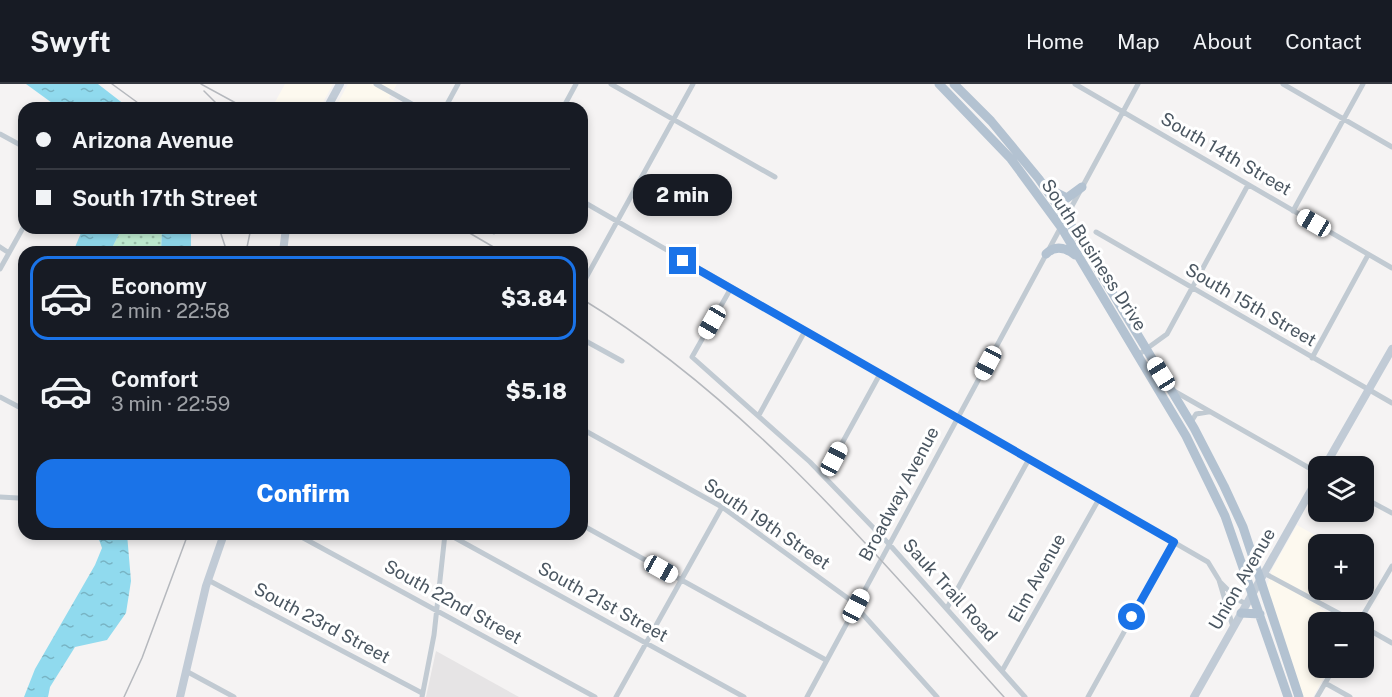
<!DOCTYPE html>
<meta charset="utf-8">
<style>
:root{--surface:#171b24;--page:#20242c;--text:#f1f3f6;--muted:#9ea1a6;--line:#363941;--accent:#1a73e8}
body{margin:0;font-family:"Public Sans",sans-serif;background:var(--page);color:var(--text);height:100vh;display:flex;flex-direction:column;font-size:22px;white-space:nowrap}
*{box-sizing:border-box;margin:0}
p{font-size:20px;color:var(--muted)}
.icon{flex:none;width:33px;height:33px;fill:none;stroke:currentColor;stroke-width:2;stroke-linecap:round;stroke-linejoin:round}
.map{position:relative;flex:1;overflow:hidden}
.side{position:absolute;left:18px;top:162px;width:570px;height:294px;display:flex;flex-direction:column;background:var(--surface);border-radius:18px;box-shadow:0 3px 9px #0003}
.side>*{flex:none}
.guide{position:absolute;left:18px;top:18px;width:570px;height:132px;border-radius:18px;box-shadow:0 3px 9px #0003;display:grid;align-content:center;height:132px;padding:0 18px;background:var(--surface)}
.buttons{position:absolute;left:1308px;top:372px;display:grid;gap:12px}
.buttons a{display:grid;place-items:center;width:66px;height:66px;border-radius:12px;background:var(--surface);box-shadow:0 3px 9px #0003;font-size:30px}
.end{position:absolute;width:27px;height:27px;margin:-14px;border:8px solid #1a73e8;background:#fff;box-shadow:0 0 0 3px #fff}
.from{border-radius:50%}
.bubble{position:absolute;height:42px;border-radius:18px;background:var(--surface);box-shadow:0 3px 9px #0003;font-size:20px;font-weight:800;line-height:42px;text-align:center}
.car{position:absolute;width:18px;height:36px;margin:-18px -9px;border-radius:8px;box-shadow:0 0 4px 2px #0007;background:linear-gradient(#fff 24%,#345 0 40%,#fff 0 76%,#345 0 86%,#fff 0)}
.guide b{display:flex;align-items:center;gap:21px;height:57px;font-size:22px}
.guide b+b{border-top:2px solid var(--line)}
.guide i{width:15px;height:15px;background:var(--text)}
ul{padding:10px 0 0;list-style:none}
li{display:flex;align-items:center;gap:18px;height:84px;margin:0 12px 9px;padding:0 6px;border:3px solid transparent;border-radius:18px}
li div{flex:1}
li b{display:block;font-size:22px}
li em{font-style:normal;font-weight:800}
li.active{border-color:var(--accent)}
li>.icon{width:54px;height:54px;stroke-width:1.5}
.action{display:flex;gap:12px;margin-top:auto;padding:12px 18px}
.action a{flex:1;height:69px;border-radius:18px;background:var(--accent);color:#fff;font-size:24px;font-weight:800;line-height:69px;text-align:center}
header{display:flex;align-items:center;gap:36px;box-sizing:border-box;height:84px;padding:0 30px;background:var(--surface);border-bottom:2px solid var(--line)}
header strong{font-size:28px}
nav{display:flex;gap:33px;margin-inline-start:auto;font-size:21px}
.map>svg:first-child{display:block}
</style>
<header>
<strong>Swyft</strong>
<nav><a>Home</a><a>Map</a><a>About</a><a>Contact</a></nav>
</header>
<div class="map">
<svg width="1392" height="613" viewBox="0 0 1392 613">
<defs>
<pattern id="grass-dots" width="8" height="8" patternUnits="userSpaceOnUse" patternTransform="scale(1.5)"><rect width="8" height="8" fill="#c3f1d5"/><path d="M2 2h.1M6 6h.1" fill="none" stroke="#a0c6b0" stroke-width="1.8" stroke-linecap="round"/></pattern>
<pattern id="water-ripples" width="26" height="14" patternUnits="userSpaceOnUse" patternTransform="scale(1.5)"><rect width="26" height="14" fill="#90daee"/><path d="M2 4q2-2 4 0t4 0M15 11q2-2 4 0t4 0" fill="none" stroke="#78b4c4"/></pattern>
</defs>
<rect width="100%" height="100%" fill="#f5f3f3"/>
<path fill="#fdf9ef" d="M285,0H333L320,24H281L274,20Z
M348,0H397L389,14L398,19L396,24H335Z
M1297,441L1331,460H1318V506H1329L1319,524L1345,538H1318V584H1329L1313,613H1302L1267,502L1272,485Z"/>
<path fill="#e6e4e5" d="M436,567L519,613H426Z"/>
<path fill="url(#grass-dots)" d="M122,144H162L161,168H110Z"/>
<path fill="url(#water-ripples)" d="M26,0H98L129,24H59Z
M83,144H122L110,168H73Z
M162,144H191V168H161Z
M97,450H127L131,497L126,529L107,556L75,563L50,603L48,613H24L35,585L95,481L102,464Z"/>
<g fill="none" stroke-linecap="round" stroke-linejoin="round">
<path stroke="#c1cad2" stroke-width="5" d="M376,0L419,24
M611,0L775,93
M1075,0L1392,184
M1283,0L1392,63
M445,24L458,0
M563,24L576,0
M0,50L24,63
M582,117L1208,478L1219,496L1233,543
M1293,127L1363,0
M1066,133L1138,0
M494,148L496,144
M1096,148L1392,319
M0,163L9,169
M0,185L24,142
M582,201L693,0
M731,204L692,273L810,378L889,460L1025,613
M582,255L622,277
M1138,271L1167,250L1248,101
M1312,274L1368,171
M1174,307L1318,389
M0,313L19,323
M759,331L805,247
M1191,338L1196,330L1208,328
M582,345L722,423L849,515L937,613
M824,392L880,290
M0,413L18,414
M1364,414L1392,429
M582,441L826,576
M296,450L595,613
M448,450L744,613
M1264,489L1355,538
M208,496L422,609
M1220,498L1238,516L1247,520
M947,524L1029,375
M1359,538L1392,482
M1364,543L1392,559
M186,587L234,613
M1002,587L1099,415
M1325,599L1350,613
M422,613L434,551L445,450
M616,613L722,423
M807,613L1062,141
M1088,613L1174,458
M1317,613L1334,584"/>
<path stroke="#c1cbd6" stroke-width="8" d="M327,24L340,0
M283,168L286,144
M1325,382L1392,265
M180,613L206,502L224,450
M1194,613L1318,394"/>
<path stroke="#b3c2d1" stroke-width="9" d="M939,0L1011,75L1061,143L1186,352L1225,432L1288,613
M954,0L991,37L1039,95L1075,147L1194,344L1224,402L1243,443L1299,613
M1049,105L1067,114L1082,103
M1046,170C1055,161 1065,163 1075,171
M1241,529L1260,530"/>
<path stroke="#b5b8bd" stroke-width="1.5" d="M112,0L145,24
M201,0L245,24
M204,7L221,24
M219,144L227,168
M461,144L502,168
M246,168L251,144
M582,215C748,316 875,470 1004,613
M124,613L142,574L188,450"/>
</g>
<g fill="none" stroke-linecap="round" stroke-linejoin="round">
<path stroke="#1a73e8" stroke-width="8" d="M683,177L1174,458L1132,533"/>
</g>
<g text-anchor="middle" stroke-width="6" stroke-linejoin="round" paint-order="stroke">
<g font-size="18" fill="#4a5661" stroke="#fff">
<text transform="translate(1226 70) rotate(30)" y="6">South 14th Street</text>
<text transform="translate(1094 171) rotate(57)" y="6">South Business Drive</text>
<text transform="translate(1251 221) rotate(30)" y="6">South 15th Street</text>
<text transform="translate(899 410) rotate(-62)" y="6">Broadway Avenue</text>
<text transform="translate(767 440) rotate(34)" y="6">South 19th Street</text>
<text transform="translate(1037 494) rotate(-61)" y="6">Elm Avenue</text>
<text transform="translate(1242 495) rotate(-60)" y="6">Union Avenue</text>
<text transform="translate(950 506) rotate(48)" y="6">Sauk Trail Road</text>
<text transform="translate(453 518) rotate(29)" y="6">South 22nd Street</text>
<text transform="translate(603 518) rotate(29)" y="6">South 21st Street</text>
<text transform="translate(322 539) rotate(28)" y="6">South 23rd Street</text>
</g>
</g>
</svg>
<div class="buttons">
<a><svg class="icon" aria-label="layers" viewBox="0 0 24 24"><path d="M12 4l9 5-9 5-9-5zM3 14l9 5 9-5"/></svg></a>
<a>+</a>
<a>−</a>
</div>
<i class="end from" style="left:1132px;top:533px"></i>
<i class="end" style="left:683px;top:177px"></i>
<div class="bubble" style="left:633px;top:90px;width:99px">2 min</div>
<i class="car" style="left:1314px;top:139px;rotate:300deg"></i>
<i class="car" style="left:712px;top:238px;rotate:210deg"></i>
<i class="car" style="left:988px;top:279px;rotate:208deg"></i>
<i class="car" style="left:1161px;top:290px;rotate:328deg"></i>
<i class="car" style="left:834px;top:375px;rotate:28deg"></i>
<i class="car" style="left:661px;top:485px;rotate:119deg"></i>
<i class="car" style="left:856px;top:522px;rotate:28deg"></i>
<div class="guide">
<b><i class="from"></i>Arizona Avenue</b>
<b><i></i>South 17th Street</b>
</div>
<section class="side">
<ul>
<li class="active"><svg class="icon" aria-label="car" viewBox="0 0 24 24"><path d="M5 17H2v-5l4-1 3-4h7l3 4 3 1v5h-3M9 17h6M6 11h13"/><circle cx="7" cy="17" r="2"/><circle cx="17" cy="17" r="2"/></svg><div><b>Economy</b><p>2 min · 22:58</p></div><em>$3.84</em></li>
<li><svg class="icon" aria-label="car" viewBox="0 0 24 24"><path d="M5 17H2v-5l4-1 3-4h7l3 4 3 1v5h-3M9 17h6M6 11h13"/><circle cx="7" cy="17" r="2"/><circle cx="17" cy="17" r="2"/></svg><div><b>Comfort</b><p>3 min · 22:59</p></div><em>$5.18</em></li>
</ul>
<div class="action"><a>Confirm</a></div>
</section>
</div>
